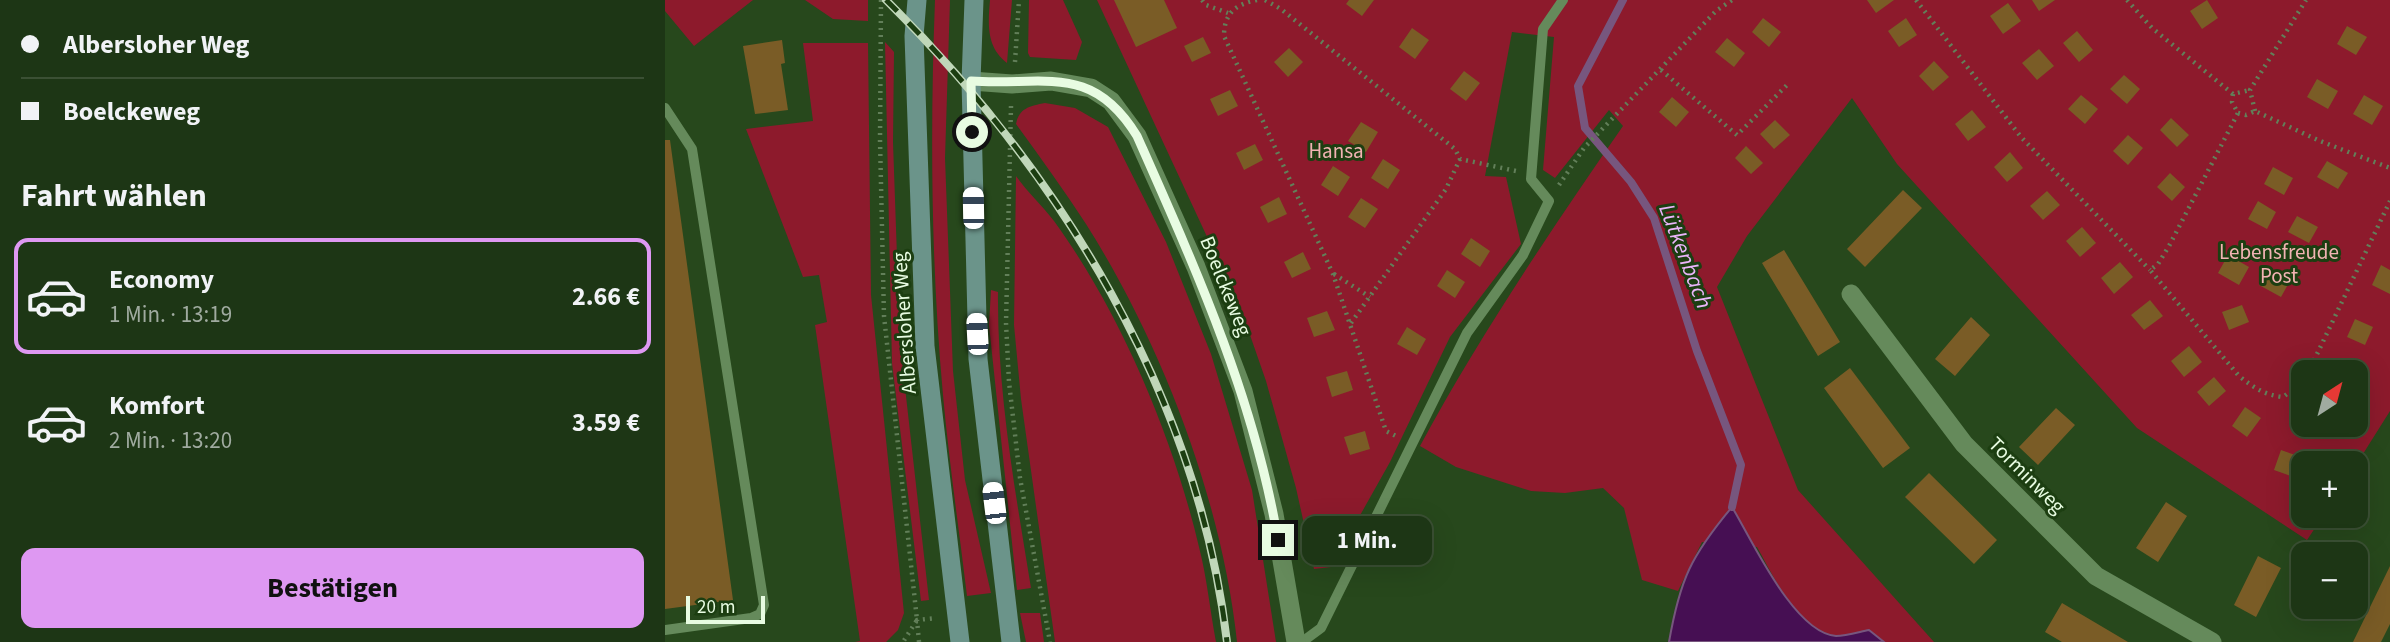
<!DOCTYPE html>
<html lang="de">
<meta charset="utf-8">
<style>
:root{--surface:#1d3615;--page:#253e1e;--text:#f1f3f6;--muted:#a0aba0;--line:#3b5034;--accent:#de98f2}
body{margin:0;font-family:"Source Sans 3",sans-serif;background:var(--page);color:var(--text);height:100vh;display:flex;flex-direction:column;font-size:26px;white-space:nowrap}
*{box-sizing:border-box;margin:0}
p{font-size:23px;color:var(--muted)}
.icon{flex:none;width:38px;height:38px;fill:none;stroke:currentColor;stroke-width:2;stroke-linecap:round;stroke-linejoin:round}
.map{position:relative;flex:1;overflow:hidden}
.details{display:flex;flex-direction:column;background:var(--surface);width:665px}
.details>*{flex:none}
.banner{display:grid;align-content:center;height:154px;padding:0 21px;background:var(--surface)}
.needle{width:46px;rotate:36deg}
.buttons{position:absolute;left:1626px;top:360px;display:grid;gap:14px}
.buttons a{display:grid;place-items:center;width:77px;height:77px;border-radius:14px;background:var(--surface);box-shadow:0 7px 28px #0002,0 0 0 2px var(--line);font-size:35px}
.scale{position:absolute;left:21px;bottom:18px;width:79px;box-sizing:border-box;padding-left:7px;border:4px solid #e8fce2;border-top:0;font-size:19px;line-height:24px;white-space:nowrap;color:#e8fce2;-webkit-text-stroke:5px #1c3e11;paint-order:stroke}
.end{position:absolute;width:32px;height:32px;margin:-16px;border:9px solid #e8fce2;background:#111;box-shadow:0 0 0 4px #111}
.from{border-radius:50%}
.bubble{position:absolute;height:49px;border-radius:14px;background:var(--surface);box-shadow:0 7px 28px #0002,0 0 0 2px var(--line);font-size:23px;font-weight:700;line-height:49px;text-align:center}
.car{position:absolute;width:21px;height:42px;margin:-21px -10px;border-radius:9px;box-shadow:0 0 5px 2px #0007;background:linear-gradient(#fff 24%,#345 0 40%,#fff 0 76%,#345 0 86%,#fff 0)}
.banner b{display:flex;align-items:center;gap:24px;height:66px;font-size:26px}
.banner b+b{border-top:2px solid var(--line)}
.banner i{width:18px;height:18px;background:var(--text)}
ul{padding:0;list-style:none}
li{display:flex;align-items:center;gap:21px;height:116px;margin:0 14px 10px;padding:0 7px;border:4px solid transparent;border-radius:14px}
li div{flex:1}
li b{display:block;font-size:26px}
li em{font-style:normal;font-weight:700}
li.active{border-color:var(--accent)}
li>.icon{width:63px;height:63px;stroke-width:1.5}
h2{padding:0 21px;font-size:32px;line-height:84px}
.cta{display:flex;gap:14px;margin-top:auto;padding:14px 21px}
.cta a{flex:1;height:80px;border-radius:14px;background:var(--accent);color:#111;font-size:28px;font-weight:700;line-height:80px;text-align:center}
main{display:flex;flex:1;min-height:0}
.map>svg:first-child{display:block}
</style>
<main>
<section class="details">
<div class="banner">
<b><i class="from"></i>Albersloher Weg</b>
<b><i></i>Boelckeweg</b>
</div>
<h2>Fahrt wählen</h2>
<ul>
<li class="active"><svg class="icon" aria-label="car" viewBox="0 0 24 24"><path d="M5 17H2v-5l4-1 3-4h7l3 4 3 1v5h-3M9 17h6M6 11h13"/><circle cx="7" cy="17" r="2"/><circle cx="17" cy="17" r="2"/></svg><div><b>Economy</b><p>1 Min. · 13:19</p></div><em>2.66 €</em></li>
<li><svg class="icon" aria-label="car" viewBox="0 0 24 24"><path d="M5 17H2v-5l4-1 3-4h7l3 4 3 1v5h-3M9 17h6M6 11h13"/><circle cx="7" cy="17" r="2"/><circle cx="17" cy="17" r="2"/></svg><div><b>Komfort</b><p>2 Min. · 13:20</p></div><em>3.59 €</em></li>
</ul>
<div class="cta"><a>Bestätigen</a></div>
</section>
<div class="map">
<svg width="1725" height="642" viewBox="0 0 1725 642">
<rect width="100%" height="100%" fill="#27481c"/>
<path fill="#8d1a2c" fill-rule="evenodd" d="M0,0H88L29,46L0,11Z
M140,0H203V21L168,19Z
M270,0H285L280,158L288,371L300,480L326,593L302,596C294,529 284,462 278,395C266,264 265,131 270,0Z
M325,0H347L342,63C321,47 323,24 325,0Z
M364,0H398L417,42L411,60L365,57L363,53Z
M432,0H1725V411L1691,465L1638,464V516H1658L1642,540L1472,428L1232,164L1187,98L1082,236L1052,287L1133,490L1269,642H1219L1204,630C1194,632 1180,637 1171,636C1134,633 1108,575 1092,547L1037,542L1013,591L977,580L959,508L938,488L900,493L866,491L791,467L755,446C815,335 886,230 958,126L944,110L890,178L878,170L889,37L847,32L820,176L841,177L856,244L785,337L725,462L666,567L649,569L631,488L601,381L577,312ZM1638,373H1690V425H1638Z
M220,42L229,52L228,142L235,343L264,600L256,601L227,363Z
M138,43H203L206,295L239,613L233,630L221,642H190L195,641L150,325L162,322L154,275L138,277L81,129L148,121Z
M380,103L410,108L443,127L501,242L546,354L587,490L611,642H572C557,501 497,344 421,224C399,190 375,157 351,124C354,108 365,106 380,103Z
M351,176C362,192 377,205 389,221C456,313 508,437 534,547C542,578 545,611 551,642H390L356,399L349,325Z
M326,290L333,292C332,391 350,490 366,588L352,590L324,325Z
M355,613H375L379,642H361Z"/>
<path fill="#460f53" stroke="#77567e" stroke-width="2" d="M1067,507C1087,540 1129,633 1171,636C1181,636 1194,632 1204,630L1219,642H1004C1015,579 1026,556 1067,507Z"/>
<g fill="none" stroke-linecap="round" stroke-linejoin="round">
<path stroke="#77567e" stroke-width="8" d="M958,0L913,86L920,128L966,182L989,218L1032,351L1076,465L1067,507"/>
</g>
<path fill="#7a5c26" d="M449,0H499L512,28L471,47Z
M684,0H709L697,16L681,4Z
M1202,0H1229L1211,13Z
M1367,0H1390L1374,11Z
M1542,0L1553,18L1537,29L1525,11Z
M1343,3L1356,21L1338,34L1325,16Z
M1098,18L1116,32L1104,47L1087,32Z
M1241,18L1252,35L1234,47L1223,31Z
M1682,26L1702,37L1691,55L1672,44Z
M747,28L764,40L750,59L734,47Z
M1412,31L1428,50L1414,62L1398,43Z
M538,37L546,53L527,62L519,46Z
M1062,38L1080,53L1069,67L1050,52Z
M117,40L120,63L116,64L123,110L90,114L78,46Z
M624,48L638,62L623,77L609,62Z
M1374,49L1389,66L1372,80L1357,63Z
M1269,61L1284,77L1268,91L1254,76Z
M799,71L815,83L801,101L785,89Z
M1459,75L1475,89L1462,104L1445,89Z
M1652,79L1673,91L1663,109L1642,97Z
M565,90L573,106L553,116L545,99Z
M1416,95L1433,109L1420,124L1403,109Z
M1699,95L1718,106L1707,125L1688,114Z
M1007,97L1024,112L1011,127L994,112Z
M1307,110L1321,127L1303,141L1290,124Z
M1506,118L1524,135L1512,147L1495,130Z
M1110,120L1125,135L1109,149L1095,134Z
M696,122L713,132L701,152L683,141Z
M1463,135L1478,148L1463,165L1448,151Z
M0,140H5L68,600L0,609Z
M590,144L598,160L579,170L571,153Z
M1081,146L1098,163L1086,174L1070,158Z
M1345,152L1358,168L1342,182L1329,167Z
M718,159L735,170L723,189L706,178Z
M1662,161L1683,173L1673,189L1652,177Z
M668,166L685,177L673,196L656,185Z
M1608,167L1628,178L1619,195L1599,184Z
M1505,173L1520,187L1507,201L1492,187Z
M1238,190L1257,208L1200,267L1182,249Z
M1382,191L1395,205L1378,220L1365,206Z
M614,197L622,214L603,223L595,207Z
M696,198L713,209L700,228L683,217Z
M1593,201L1611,212L1602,229L1583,219Z
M1632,216L1653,227L1644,243L1623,232Z
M1417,227L1431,243L1415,257L1401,241Z
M806,238L825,251L815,267L796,254Z
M1119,250L1175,342L1153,356L1097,263Z
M638,252L646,269L627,278L619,262Z
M1563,255L1584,267L1574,285L1553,273Z
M1455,262L1468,277L1449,294L1436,278Z
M1716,265L1725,270V294L1707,285Z
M1604,269L1625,281L1616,297L1594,285Z
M782,270L800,282L790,298L772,286Z
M1485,300L1498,316L1479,330L1466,315Z
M1577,305L1584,322L1564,330L1557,312Z
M662,311L670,330L649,337L642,318Z
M1306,317L1325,335L1290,376L1270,359Z
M1690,319L1708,327L1700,345L1682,337Z
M742,327L761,339L752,355L732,344Z
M1524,346L1537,362L1519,377L1506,361Z
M1185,368L1245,448L1218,468L1159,388Z
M682,371L688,390L667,397L661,377Z
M1549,377L1561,391L1544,406L1532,392Z
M1580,407L1596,418L1582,437L1567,426Z
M1391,408L1410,425L1373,465L1354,447Z
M700,431L705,449L685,455L679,437Z
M1616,450L1638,458L1631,478L1609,470Z
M1264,473L1332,540L1309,564L1240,497Z
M1501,502L1522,516L1493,562L1471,548Z
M1593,556L1616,568L1591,617L1569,605Z
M1725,566V624L1716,642H1688Z
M1397,603L1436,626L1463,642H1397L1380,632Z"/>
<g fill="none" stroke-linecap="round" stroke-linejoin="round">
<path stroke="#627f59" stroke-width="4.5" stroke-dasharray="2 5" stroke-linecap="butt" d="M216,0L215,140L219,316L252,620L238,642
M537,0L541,5L563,13
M592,0C570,4 559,14 559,36L668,274L721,431L733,437
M600,0L616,9L790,149L795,159L851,171
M1251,0L1356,137L1485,270
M1462,0L1487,28L1568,94L1585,90
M350,62L354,0
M996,70L1072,135L1122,85
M1568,94L1567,102L1573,113L1504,246L1493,264L1485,270L1574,376C1588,387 1599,395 1618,397L1638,382
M346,106L341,323L344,382L355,478L385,642
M1590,111L1585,90L1641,0
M1573,113L1581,115L1590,111L1655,141L1725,168
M894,185L919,148L1051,11L1067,0
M669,274L705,297
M686,323L781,189L795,159
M1643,373L1725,201
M254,642L252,620L271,618"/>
<path stroke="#658a5b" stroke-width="10" d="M0,108L27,149L99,605L95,614L86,618L0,630
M637,642L656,628L802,333L858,255L884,201L866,179L878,29L898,0"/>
<path stroke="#658a5b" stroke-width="19" d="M306,81L347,84L386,81L426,88L446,101L472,136L531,267L578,391L609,514L631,642
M1186,294L1299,444L1431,576L1547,642"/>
<path stroke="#6b948a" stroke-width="19" d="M252,0L249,36L260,346L295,642
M309,0L306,81L313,359L346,642"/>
<g stroke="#c0d7b9" stroke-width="8">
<path id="rail" d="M221,0C395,172 533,395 562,642"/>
</g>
<use href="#rail" stroke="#1c3e11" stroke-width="5" stroke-dasharray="16" stroke-linecap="butt"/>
</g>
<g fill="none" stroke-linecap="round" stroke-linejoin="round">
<path stroke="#e8fce2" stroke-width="9" d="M307,132L306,81C379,86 427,62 472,136C530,267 589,397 613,540"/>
</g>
<g text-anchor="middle" stroke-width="6" stroke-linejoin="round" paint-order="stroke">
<g font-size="21" fill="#f2b3b3" stroke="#1c3e11">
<text x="671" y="158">Hansa</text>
<text x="1614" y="259">Lebensfreude<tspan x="1614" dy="24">Post</tspan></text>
</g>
<g font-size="21" fill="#e8fce2" stroke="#1c3e11">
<text transform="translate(561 286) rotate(68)" y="7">Boelckeweg</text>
<text transform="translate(239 323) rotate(-94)" y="7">Albersloher Weg</text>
<text transform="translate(1362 475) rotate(45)" y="7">Torminweg</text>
</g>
<g font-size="23" font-style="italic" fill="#ebb5fa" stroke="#1c3e11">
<text transform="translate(1021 256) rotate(69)" y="8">Lütkenbach</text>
</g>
</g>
</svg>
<div class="buttons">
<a><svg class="needle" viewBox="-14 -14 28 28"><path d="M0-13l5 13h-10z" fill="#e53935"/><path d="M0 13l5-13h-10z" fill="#a0aba0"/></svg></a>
<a>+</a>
<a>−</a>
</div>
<div class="scale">20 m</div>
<i class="end from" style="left:307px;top:132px"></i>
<i class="end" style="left:613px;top:540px"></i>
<div class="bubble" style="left:637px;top:516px;width:130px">1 Min.</div>
<i class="car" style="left:308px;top:208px;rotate:359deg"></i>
<i class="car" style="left:312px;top:334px;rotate:357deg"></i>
<i class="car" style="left:329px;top:503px;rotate:353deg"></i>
</div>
</main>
